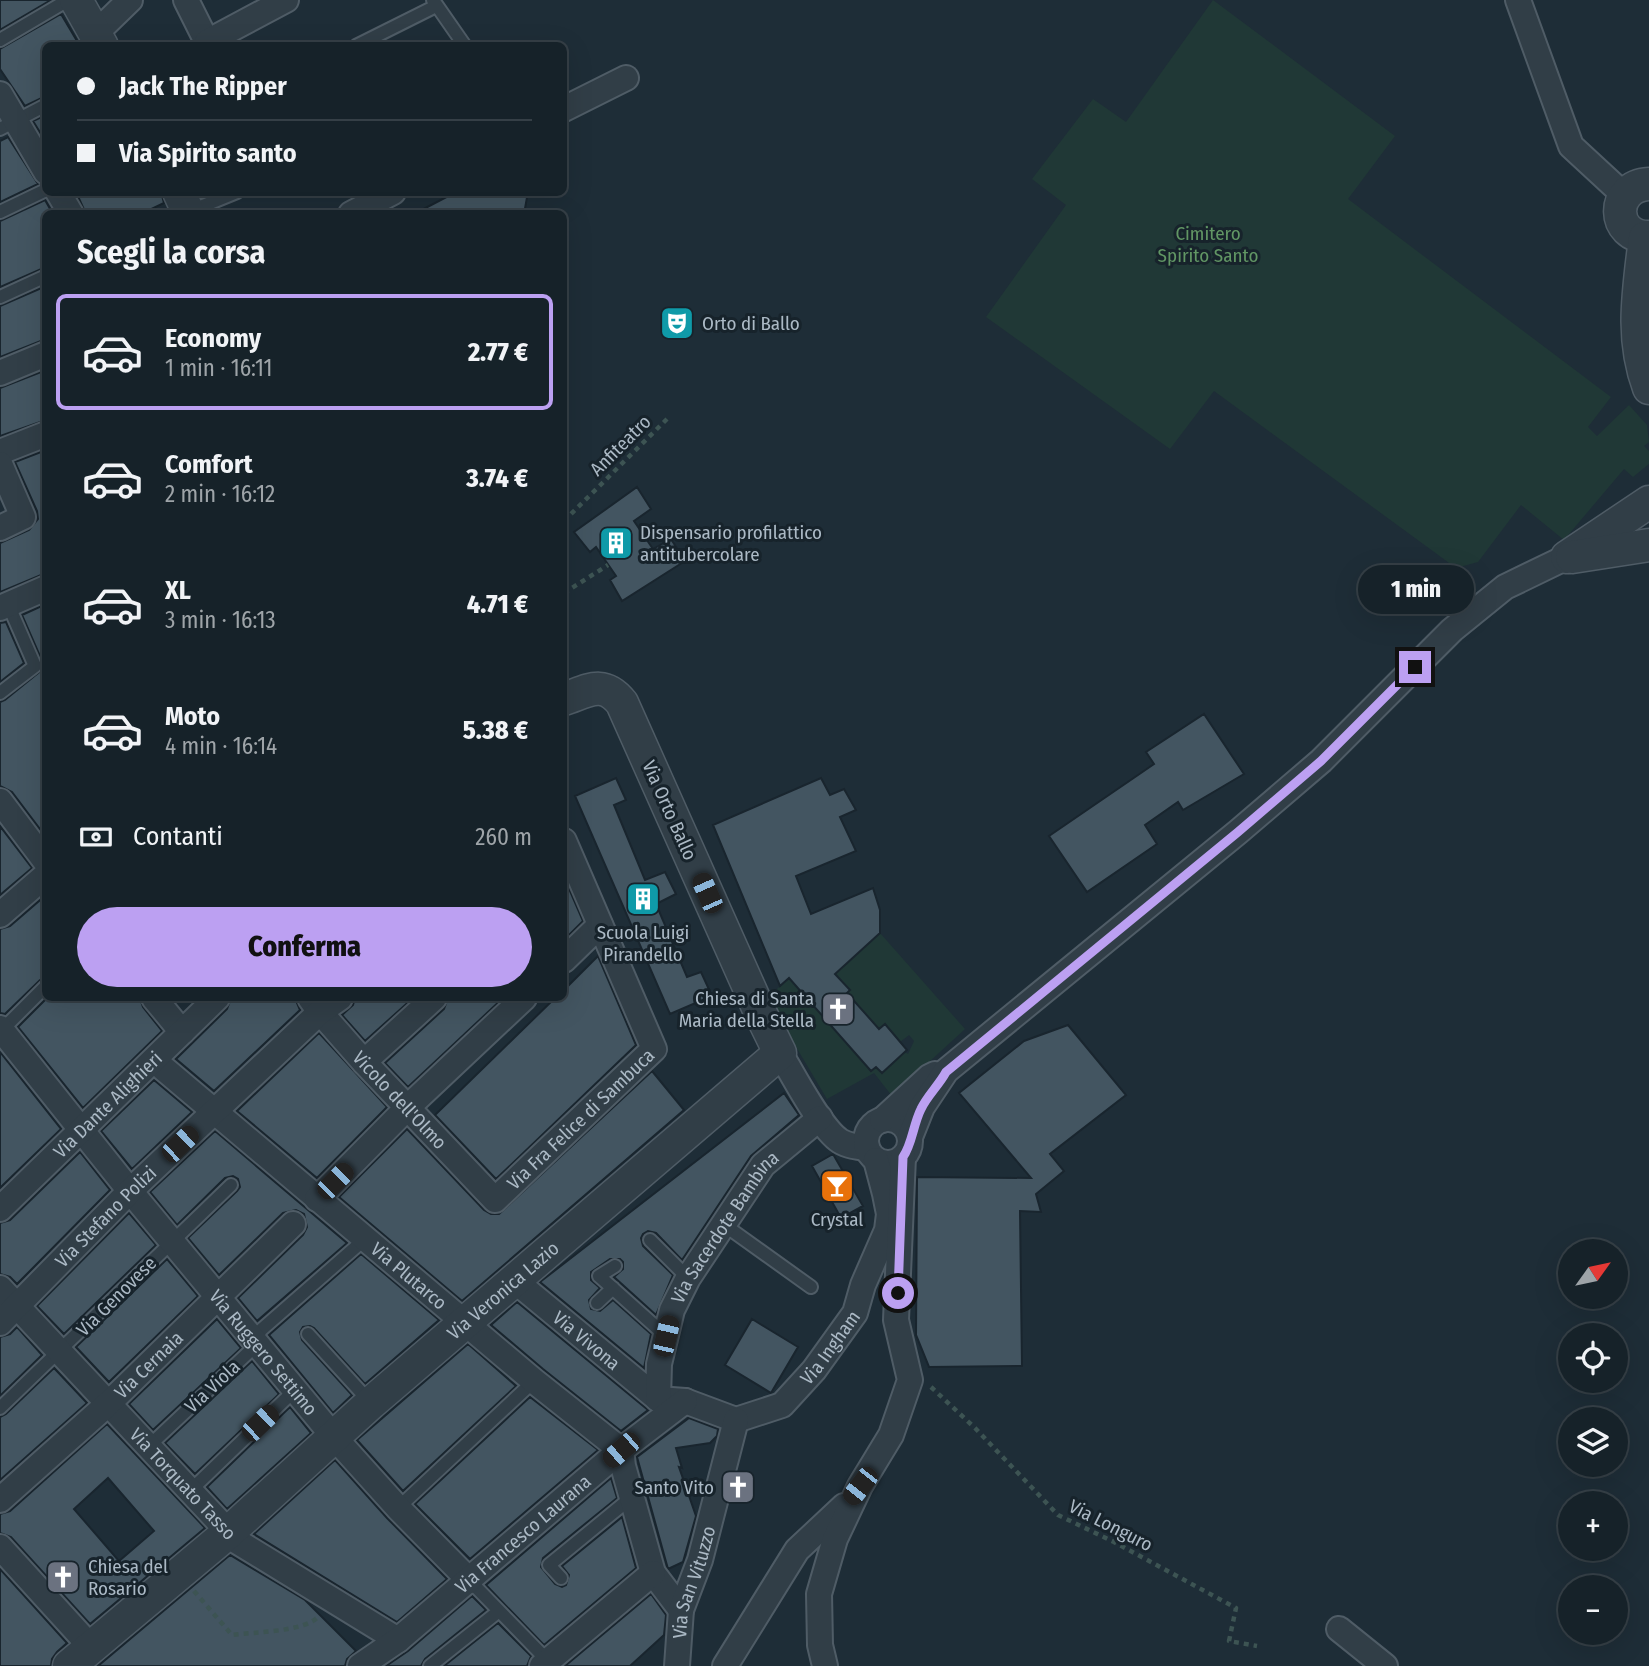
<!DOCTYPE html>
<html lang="it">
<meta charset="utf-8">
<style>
:root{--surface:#162229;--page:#232f35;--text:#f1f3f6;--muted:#9ea4a8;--line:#353f46;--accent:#bca0f2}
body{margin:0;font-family:"Fira Sans Condensed",sans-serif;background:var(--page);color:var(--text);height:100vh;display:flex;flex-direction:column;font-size:26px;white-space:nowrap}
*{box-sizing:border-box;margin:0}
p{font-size:23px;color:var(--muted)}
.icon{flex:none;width:38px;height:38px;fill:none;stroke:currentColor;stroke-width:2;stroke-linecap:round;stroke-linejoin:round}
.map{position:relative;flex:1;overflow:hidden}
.panel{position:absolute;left:42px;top:210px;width:525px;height:791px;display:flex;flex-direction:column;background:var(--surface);border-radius:10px;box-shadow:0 7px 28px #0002,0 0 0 2px var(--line)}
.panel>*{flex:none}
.hud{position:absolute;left:42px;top:42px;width:525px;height:154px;border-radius:10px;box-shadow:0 7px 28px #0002,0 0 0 2px var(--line);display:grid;align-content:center;height:154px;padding:0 35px;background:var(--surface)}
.needle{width:46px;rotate:57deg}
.tools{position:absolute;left:1558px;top:1239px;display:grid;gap:14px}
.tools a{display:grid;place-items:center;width:70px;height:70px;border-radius:50%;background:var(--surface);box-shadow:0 7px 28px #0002,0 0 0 2px var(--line);font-size:35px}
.end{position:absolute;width:32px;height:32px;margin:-16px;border:9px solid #bca0f2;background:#111;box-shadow:0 0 0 4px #111}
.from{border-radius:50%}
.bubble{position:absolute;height:49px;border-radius:24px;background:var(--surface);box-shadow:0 7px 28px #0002,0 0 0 2px var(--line);font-size:23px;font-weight:800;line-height:49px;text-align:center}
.car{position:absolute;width:21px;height:42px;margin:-21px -10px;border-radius:9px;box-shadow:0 0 5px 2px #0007;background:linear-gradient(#222 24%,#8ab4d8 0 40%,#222 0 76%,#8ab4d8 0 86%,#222 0)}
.hud b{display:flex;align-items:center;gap:24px;height:66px;font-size:26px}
.hud b+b{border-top:2px solid var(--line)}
.hud i{width:18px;height:18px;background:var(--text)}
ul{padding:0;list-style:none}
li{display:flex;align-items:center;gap:21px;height:116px;margin:0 14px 10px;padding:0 21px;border:4px solid transparent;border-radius:10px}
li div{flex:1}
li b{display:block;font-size:26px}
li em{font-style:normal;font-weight:800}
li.active{border-color:var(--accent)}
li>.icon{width:63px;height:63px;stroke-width:1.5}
h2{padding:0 35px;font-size:32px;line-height:84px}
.pay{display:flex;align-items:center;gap:18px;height:77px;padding:0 35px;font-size:26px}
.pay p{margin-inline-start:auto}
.button{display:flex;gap:14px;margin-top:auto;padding:14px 35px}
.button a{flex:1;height:80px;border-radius:42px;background:var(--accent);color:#111;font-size:28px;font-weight:800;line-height:80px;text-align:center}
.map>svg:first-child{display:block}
</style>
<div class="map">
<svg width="1649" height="1666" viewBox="0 0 1649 1666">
<rect width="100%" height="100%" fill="#1e2d37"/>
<path fill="#203836" d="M1213,0L1395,136L1348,199L1611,397L1588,427L1597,436L1629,405L1647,425L1649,442L1644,446L1649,451V464L1633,477L1624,469L1564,540L1521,505L1478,562L1456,568L1214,391L1170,449L986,317L1066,205L1032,179L1093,99L1126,122Z
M880,933L965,1029L892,1096L874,1073L827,1099L767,998L789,978L871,1071L876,1067L882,1072L905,1052L908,1054L914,1041L909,1035L900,1042L879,1029L847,993L850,990L834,980L826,945L845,966Z"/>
<path fill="#435561" stroke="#19252e" stroke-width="2" fill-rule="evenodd" d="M0,0H51L0,30Z
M61,14L80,46H46V96L25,106L0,69V49Z
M46,115V142L33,121Z
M8,137L38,184L0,202V141Z
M76,192H161L164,203L141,214H86Z
M456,192H528L524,214H414Z
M45,200L53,214H46V267L0,287V221Z
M46,286V339L0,357V306Z
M46,370V420L0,436V388Z
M46,450V573L0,592V543L29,530L38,519L37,511L15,462Z
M637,487L651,509L634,521L653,549L671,539L685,561L622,601L610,580L616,576L596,547L590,552L574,532Z
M46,604V837L12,792L0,786V702L5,700L43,669V663L22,615Z
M6,622L24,663L0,682V623Z
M1204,714L1244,774L1183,810L1178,802L1145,825L1157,844L1087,892L1049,836L1154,764L1146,752Z
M616,778L626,800L614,805L645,880L665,872L676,894L656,904L687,977L701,972L712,996L670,1014L575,796Z
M821,778L830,795L844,789L856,810L840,817L856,851L796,876L811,914L873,888L880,910V933L835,974L850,990L847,993L879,1029L885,1024L907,1050L882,1073L876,1067L871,1071L789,978L780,986L713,825Z
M0,826L32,868L0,895Z
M564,877L583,921L564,940Z
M46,895V977L40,980L5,1014L0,1013V929L10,926Z
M598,956L636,1045L496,1179L435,1115L555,998H564V990Z
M47,998H140L143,1007L162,1031L83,1108L18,1027Z
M231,998H295L300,1010L214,1091L176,1059L227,1009Z
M355,998H413L365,1041L342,1015L353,1005Z
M448,998H503L408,1087L385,1063L444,1009Z
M1068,1025L1126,1095L1050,1154L1064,1171L1036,1194L1041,1212L1020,1211L1022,1366L929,1367L916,1335L917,1177L1031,1178L959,1093L1024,1041Z
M319,1033L387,1107L317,1178L237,1111Z
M0,1052L61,1129L0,1188Z
M652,1071L684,1110L462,1301L339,1197L407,1129L484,1210L491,1214H499Z
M154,1080L192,1112L132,1169L101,1131Z
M784,1093L799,1115L751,1156L682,1260L656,1233L648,1231L643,1234L641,1238L643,1246L673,1275L656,1315L614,1277L623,1269V1262L620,1259H610L591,1272V1280L600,1288L589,1300L591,1309L600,1311L613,1300L651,1334L644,1368L540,1282Z
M215,1131L347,1243L257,1321L238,1298L303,1235L307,1227L304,1214L296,1210L283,1213L219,1275L188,1238L237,1191L240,1187L238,1179L233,1176L225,1178L177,1225L150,1192Z
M80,1152L110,1190L17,1284L10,1277L0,1274V1223L10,1220Z
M833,1154L863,1206L841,1218L812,1166Z
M129,1213L156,1245L64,1334L37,1306Z
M361,1254L439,1320L365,1384L314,1328L310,1326L303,1327L300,1332L302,1340L352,1395L333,1413L269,1335Z
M167,1259L198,1296L109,1382L76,1347Z
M517,1302L648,1410L621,1431L543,1369L491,1325Z
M217,1319L241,1348L153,1430L129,1404Z
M752,1319L798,1347L771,1393L725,1365Z
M17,1327L42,1355L0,1396V1337L10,1334Z
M468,1344L516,1386L403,1491L357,1440Z
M252,1361L279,1394L195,1474L165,1443Z
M54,1368L87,1403L0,1480V1417L6,1414Z
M530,1397L598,1450L470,1559L415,1504Z
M290,1407L311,1433L227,1509L207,1487Z
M689,1418L718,1429L717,1436L710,1443L676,1448L682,1468L679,1467L696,1516L683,1562L668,1569L637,1457Z
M107,1424L205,1528L90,1624L11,1537L0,1533V1514L10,1511ZM108,1478L154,1531L119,1561L74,1509Z
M335,1460L387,1518L447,1579L397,1622L254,1534Z
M611,1478L617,1498L543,1558L541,1567L555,1584L562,1587L566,1585L569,1575L562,1566L622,1517L636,1568L544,1645L486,1585Z
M230,1555L305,1600L356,1651L347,1659L345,1666H98Z
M0,1569L67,1643L57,1652L52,1659L51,1666H0Z
M651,1594L666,1615L664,1635L630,1666H565Z
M472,1596L486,1610L425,1659L421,1666H386L408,1651Z
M498,1623L531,1656L527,1666H444Z"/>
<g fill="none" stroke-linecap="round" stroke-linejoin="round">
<g stroke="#4f5c66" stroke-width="16">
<path id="service" d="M433,0L465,46
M0,40L68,0
M356,46L436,6
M0,129L46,105
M0,212L46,190
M188,212L237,192
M0,297L46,276
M0,693L35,666L8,604
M0,1032L46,986
M723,1224L811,1287
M650,1240L688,1278
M615,1266L599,1276L666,1336
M597,1303L613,1288
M308,1334L370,1402
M0,1408L231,1185
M149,1446L250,1351L261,1330L365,1239
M190,1491L295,1390
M398,1508L534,1381
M561,1578L549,1565L632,1497
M470,1581L548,1661
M430,1666L499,1611"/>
</g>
<g stroke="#4f5c66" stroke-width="28">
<g id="minor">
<path d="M186,0L209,46"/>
<path d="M1518,0L1571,146L1624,195"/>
<path d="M96,33L130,0"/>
<path d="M207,42L286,0"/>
<path d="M0,94L46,172"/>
<path d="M564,109L626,78"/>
<path d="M58,192L71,214"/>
<path d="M351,214L393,192"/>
<path d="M0,373L46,354"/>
<path d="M0,452L46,434"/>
<path d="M0,464L23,517L0,528"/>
<path d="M0,608L46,588"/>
<path d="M0,801L46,862"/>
<path d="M0,915L46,875"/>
<path d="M564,960L600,925"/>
<path d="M154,998L182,1032"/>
<path id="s1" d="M310,998L320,1012L364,1062L495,1200L654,1049L564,841"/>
<path id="s2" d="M0,1028L130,1191L334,1437L398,1508L470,1581"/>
<path d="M780,1053C793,1075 821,1129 840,1141C848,1146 858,1147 867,1148"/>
<path d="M364,1062L434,998"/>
<path id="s3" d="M163,1068L534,1381L621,1450L623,1466L653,1573L681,1610"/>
<circle cx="888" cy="1141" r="22"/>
<path d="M882,1120L929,1077L935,1074"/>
<path d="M910,1137L922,1107L946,1071L1238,832L1321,761L1452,630L1505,587L1567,557"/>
<path d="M317,1199L408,1107L524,998"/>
<path id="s4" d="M0,1209L217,998"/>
<path id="s5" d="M515,1281L658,1399"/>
<path id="s6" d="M0,1288L238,1542L398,1640"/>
<path id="s7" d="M0,1323L130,1191L320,1012L340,998"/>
<path id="s8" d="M658,1399L685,1401L736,1420L782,1405L814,1370L855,1313L863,1285L887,1230L889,1214L885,1194L876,1160"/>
<path id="s9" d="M658,1399L659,1364L672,1310L688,1278L763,1165L820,1118"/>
<path id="s10" d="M0,1500L109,1403L293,1224"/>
<path d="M0,1547L91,1647"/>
<path d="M1339,1629L1385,1666"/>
<path id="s11" d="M360,1666L398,1640L621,1450L685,1401"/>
<path d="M542,1666L653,1573"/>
<path id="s12" d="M677,1666L681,1610L700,1560L736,1420"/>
<path d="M725,1666L797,1550L844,1506"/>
<path d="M825,1666L820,1645L819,1594L835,1539L860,1486L891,1435L910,1380L896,1320L903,1157"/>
</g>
</g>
<g stroke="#4f5c66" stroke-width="35">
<g id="tertiary">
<path d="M76,0L102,46"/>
<path d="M1649,184C1610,186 1611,238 1649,237"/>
<path d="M179,192L189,214"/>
<path d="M1645,238C1639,290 1630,337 1649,388"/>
<path d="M1567,557L1649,502"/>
<path d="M1572,557L1649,545"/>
<path id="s13" d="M69,1666L229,1532L371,1403L780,1053L760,1012L622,703C603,679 588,691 564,699"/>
</g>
</g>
<path stroke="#3d5453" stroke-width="4.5" stroke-dasharray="5 5" stroke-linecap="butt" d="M564,521L667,419
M564,593L608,565
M931,1387L975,1428L1058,1515L1114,1542L1236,1608L1229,1641L1257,1646
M194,1591L232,1635C253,1632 306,1632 319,1616"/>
<use href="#service" stroke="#313e47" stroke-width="12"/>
<use href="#minor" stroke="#313e47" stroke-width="24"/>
<use href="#tertiary" stroke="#313e47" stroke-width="32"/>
</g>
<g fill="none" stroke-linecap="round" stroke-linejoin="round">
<path stroke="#bca0f2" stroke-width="9" d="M898,1293L903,1157C912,1145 913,1125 921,1109C927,1096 939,1085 946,1072L1238,832L1321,761L1415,667"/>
</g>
<defs>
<g id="theatre-square" transform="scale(1.75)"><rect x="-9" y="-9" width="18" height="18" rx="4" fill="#0f9aa8" stroke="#17232b"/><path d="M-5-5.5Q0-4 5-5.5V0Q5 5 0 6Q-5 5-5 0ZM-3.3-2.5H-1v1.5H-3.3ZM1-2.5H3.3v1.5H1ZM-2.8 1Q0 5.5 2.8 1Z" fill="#fff"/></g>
<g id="building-square" transform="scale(1.75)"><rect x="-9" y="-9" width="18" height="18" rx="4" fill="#0f9aa8" stroke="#17232b"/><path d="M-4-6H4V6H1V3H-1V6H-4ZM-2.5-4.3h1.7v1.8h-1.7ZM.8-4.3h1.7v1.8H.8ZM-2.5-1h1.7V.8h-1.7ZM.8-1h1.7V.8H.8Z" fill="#fff"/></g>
<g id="church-square" transform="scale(1.75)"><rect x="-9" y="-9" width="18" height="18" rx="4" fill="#6b7280" stroke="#17232b"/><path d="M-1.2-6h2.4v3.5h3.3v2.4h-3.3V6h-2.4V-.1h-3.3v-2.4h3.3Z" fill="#fff"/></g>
<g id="bar-square" transform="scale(1.75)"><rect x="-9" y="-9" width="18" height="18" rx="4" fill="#e8710a" stroke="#17232b"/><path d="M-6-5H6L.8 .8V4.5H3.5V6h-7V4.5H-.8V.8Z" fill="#fff"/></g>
</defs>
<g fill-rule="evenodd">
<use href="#theatre-square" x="677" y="323"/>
<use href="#building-square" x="616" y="543"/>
<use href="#building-square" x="643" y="899"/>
<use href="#church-square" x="838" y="1009"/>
<use href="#bar-square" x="837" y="1186"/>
<use href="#church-square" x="738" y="1487"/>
<use href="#church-square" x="63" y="1577"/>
</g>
<g text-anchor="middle" stroke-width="6" stroke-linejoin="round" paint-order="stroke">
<g font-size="19" fill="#619664" stroke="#17232b">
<text x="1208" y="240">Cimitero<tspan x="1208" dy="22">Spirito Santo</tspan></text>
</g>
<g font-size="19" fill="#abb9c5" stroke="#17232b" text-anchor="start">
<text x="702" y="330">Orto di Ballo</text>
<text x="640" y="539">Dispensario profilattico<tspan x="640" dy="22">antitubercolare</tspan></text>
<text x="643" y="939" text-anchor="middle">Scuola Luigi<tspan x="643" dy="22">Pirandello</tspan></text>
<text x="814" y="1005" text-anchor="end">Chiesa di Santa<tspan x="814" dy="22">Maria della Stella</tspan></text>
<text x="837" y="1226" text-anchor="middle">Crystal</text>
<text x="714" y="1494" text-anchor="end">Santo Vito</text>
<text x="88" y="1573">Chiesa del<tspan x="88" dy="22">Rosario</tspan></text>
</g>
<g font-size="19" fill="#abb9c5" stroke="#17232b">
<text transform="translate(620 445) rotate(-45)" y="7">Anfiteatro</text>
<text transform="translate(670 810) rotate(66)" y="7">Via Orto Ballo</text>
<text dy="7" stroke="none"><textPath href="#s1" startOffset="136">Vicolo dell'Olmo</textPath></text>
<text dy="7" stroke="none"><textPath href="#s4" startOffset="150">Via Dante Alighieri</textPath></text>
<text dy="7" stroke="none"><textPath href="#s1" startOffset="392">Via Fra Felice di Sambuca</textPath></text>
<text dy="7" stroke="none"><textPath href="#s7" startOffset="150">Via Stefano Polizi</textPath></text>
<text dy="7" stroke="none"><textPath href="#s9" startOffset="189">Via Sacerdote Bambina</textPath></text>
<text dy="7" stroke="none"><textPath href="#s3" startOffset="322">Via Plutarco</textPath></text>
<text dy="7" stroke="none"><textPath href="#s13" startOffset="574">Via Veronica Lazio</textPath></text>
<text transform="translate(116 1296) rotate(-45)" y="7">Via Genovese</text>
<text dy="7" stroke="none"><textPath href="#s5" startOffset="93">Via Vivona</textPath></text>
<text dy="7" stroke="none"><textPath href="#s8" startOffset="205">Via Ingham</textPath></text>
<text dy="7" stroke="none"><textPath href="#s2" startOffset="418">Via Ruggero Settimo</textPath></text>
<text dy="7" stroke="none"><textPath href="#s10" startOffset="201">Via Cernaia</textPath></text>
<text transform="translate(212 1386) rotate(-43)" y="7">Via Viola</text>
<text dy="7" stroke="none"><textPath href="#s6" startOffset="268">Via Torquato Tasso</textPath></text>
<text transform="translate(1111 1525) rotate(27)" y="7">Via Longuro</text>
<text dy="7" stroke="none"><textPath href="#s11" startOffset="210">Via Francesco Laurana</textPath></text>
<text dy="7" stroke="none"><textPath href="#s12" startOffset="86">Via San Vituzzo</textPath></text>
</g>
</g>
</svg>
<div class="tools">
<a><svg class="needle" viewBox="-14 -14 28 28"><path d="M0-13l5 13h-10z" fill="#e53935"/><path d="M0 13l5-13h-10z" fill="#9ea4a8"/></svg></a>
<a><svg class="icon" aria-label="locate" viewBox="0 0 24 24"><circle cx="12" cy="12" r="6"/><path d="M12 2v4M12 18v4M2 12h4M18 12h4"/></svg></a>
<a><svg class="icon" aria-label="layers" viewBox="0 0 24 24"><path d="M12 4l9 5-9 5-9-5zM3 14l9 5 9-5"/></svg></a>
<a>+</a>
<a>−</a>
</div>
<i class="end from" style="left:898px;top:1293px"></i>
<i class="end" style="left:1415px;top:667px"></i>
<div class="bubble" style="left:1358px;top:565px;width:116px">1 min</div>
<i class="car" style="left:707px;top:893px;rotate:336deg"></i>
<i class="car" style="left:180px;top:1144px;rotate:46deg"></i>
<i class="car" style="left:335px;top:1181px;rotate:45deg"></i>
<i class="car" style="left:666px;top:1336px;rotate:13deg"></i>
<i class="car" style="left:260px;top:1423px;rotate:46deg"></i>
<i class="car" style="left:621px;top:1450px;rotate:229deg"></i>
<i class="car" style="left:860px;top:1486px;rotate:218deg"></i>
<div class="hud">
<b><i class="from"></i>Jack The Ripper</b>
<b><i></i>Via Spirito santo</b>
</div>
<section class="panel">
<h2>Scegli la corsa</h2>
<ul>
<li class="active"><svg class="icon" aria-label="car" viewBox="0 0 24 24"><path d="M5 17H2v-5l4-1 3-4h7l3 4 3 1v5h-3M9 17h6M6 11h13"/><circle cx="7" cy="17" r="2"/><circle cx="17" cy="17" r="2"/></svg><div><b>Economy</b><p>1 min · 16:11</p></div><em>2.77 €</em></li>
<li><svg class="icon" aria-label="car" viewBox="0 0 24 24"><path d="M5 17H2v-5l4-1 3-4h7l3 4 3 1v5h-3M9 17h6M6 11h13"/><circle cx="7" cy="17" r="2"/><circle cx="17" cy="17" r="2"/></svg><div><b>Comfort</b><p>2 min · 16:12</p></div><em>3.74 €</em></li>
<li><svg class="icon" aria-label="car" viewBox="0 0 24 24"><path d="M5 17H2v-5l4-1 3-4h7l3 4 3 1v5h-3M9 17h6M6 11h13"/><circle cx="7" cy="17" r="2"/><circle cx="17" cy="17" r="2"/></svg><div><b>XL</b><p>3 min · 16:13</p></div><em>4.71 €</em></li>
<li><svg class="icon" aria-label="car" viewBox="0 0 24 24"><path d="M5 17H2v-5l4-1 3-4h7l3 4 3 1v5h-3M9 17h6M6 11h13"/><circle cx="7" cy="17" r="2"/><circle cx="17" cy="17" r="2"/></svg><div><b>Moto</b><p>4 min · 16:14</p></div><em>5.38 €</em></li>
</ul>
<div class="pay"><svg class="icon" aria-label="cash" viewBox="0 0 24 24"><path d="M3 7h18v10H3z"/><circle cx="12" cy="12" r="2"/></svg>Contanti<p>260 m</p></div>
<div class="button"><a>Conferma</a></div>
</section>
</div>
